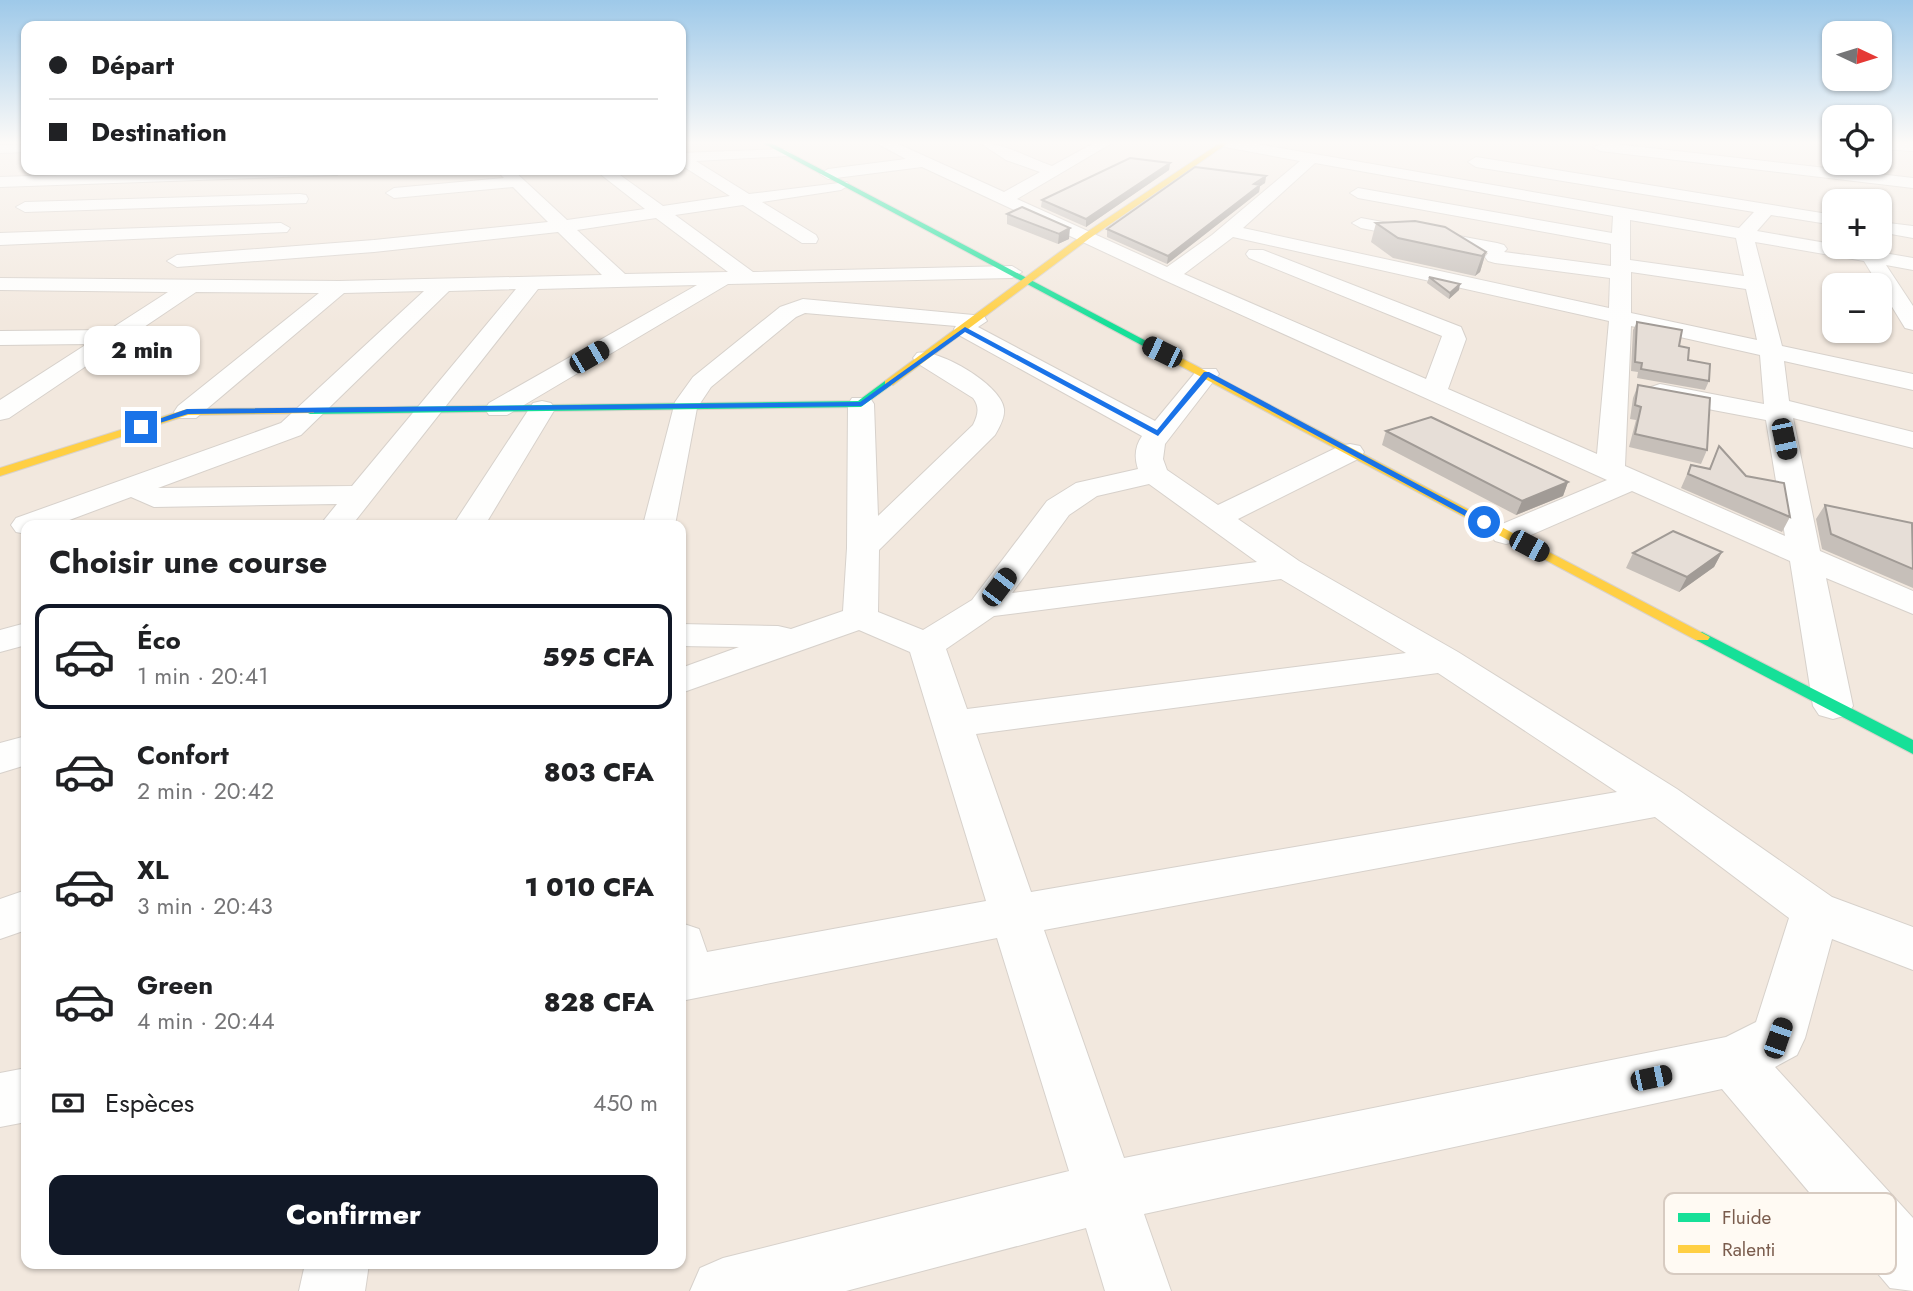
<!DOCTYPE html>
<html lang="fr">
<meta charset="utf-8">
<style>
:root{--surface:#fff;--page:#f6f6f6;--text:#202124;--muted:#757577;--line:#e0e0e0;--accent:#111827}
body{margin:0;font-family:Jost,sans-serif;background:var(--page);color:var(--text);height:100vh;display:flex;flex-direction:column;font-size:26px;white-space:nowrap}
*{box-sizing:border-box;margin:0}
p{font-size:23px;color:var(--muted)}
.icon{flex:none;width:38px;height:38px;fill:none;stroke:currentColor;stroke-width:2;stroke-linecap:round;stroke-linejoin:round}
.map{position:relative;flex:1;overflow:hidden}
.panel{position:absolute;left:21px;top:520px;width:665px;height:749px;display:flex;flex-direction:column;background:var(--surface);border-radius:14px;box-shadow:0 2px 5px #0004}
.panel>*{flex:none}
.banner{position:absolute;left:21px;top:21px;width:665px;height:154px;border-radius:14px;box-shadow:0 2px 5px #0004;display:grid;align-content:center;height:154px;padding:0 28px;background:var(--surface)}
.needle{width:46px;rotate:94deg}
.buttons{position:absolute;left:1822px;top:21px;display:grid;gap:14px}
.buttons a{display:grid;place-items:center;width:70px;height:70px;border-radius:14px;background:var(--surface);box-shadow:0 2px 5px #0004;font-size:35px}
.end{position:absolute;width:32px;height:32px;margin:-16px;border:9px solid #1a73e8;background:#fff;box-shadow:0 0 0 4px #fff}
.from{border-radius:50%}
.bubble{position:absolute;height:49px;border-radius:14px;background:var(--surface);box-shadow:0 2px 5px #0004;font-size:23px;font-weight:800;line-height:49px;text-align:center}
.car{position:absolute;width:21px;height:42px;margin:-21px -10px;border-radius:9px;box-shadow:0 0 5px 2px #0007;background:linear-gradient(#222 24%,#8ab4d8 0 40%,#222 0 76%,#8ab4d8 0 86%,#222 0)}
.banner b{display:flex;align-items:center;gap:24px;height:66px;font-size:26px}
.banner b+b{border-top:2px solid var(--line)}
.banner i{width:18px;height:18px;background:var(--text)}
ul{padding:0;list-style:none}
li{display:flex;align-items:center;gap:21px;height:105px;margin:0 14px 10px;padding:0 14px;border:4px solid transparent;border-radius:14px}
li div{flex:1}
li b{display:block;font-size:26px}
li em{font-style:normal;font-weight:800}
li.on{border-color:var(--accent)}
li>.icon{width:63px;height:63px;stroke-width:1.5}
h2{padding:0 28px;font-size:32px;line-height:84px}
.pay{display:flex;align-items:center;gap:18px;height:77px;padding:0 28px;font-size:26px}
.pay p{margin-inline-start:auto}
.action{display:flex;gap:14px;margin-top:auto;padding:14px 28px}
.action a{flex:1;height:80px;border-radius:14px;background:var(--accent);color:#fff;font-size:28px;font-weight:800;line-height:80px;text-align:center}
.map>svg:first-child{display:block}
</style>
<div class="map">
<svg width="1913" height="1291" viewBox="0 0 1913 1291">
<rect width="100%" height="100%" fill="#f9f5f0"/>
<path fill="#f2e8de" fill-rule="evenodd" d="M0,143H26V170H681V143H1834V163H1880V143H1913V1291H0ZM1834,201H1880V247H1834ZM1834,285H1880V331H1834ZM26,525H681V1264H26Z"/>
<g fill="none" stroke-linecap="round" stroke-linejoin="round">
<g stroke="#d7d1cb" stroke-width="2">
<path id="street" d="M876,143H896L1004,192L1040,172L1006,160L980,143C1005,143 1028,158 1052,166L1094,143H1112L1017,199L1167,267L1212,235L1300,161L1225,147L1218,143H1252L1739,228L1754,212L1476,167L1468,162L1476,157L1834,215V225L1771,215L1757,231L1913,258V270L1886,265L1913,306V330L1905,328L1864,261L1755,242L1782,346L1913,374V390L1784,361L1789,401L1913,432V448L1793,418L1820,551L1913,591V614L1826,578L1853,706L1847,715L1833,719L1819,715L1813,706L1790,561L1632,491L1517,541L1506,544L1495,541L1490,534L1495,527L1607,480L1162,279L922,167L828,179L820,174L828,169L906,159ZM1315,163L1613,216L1612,233L1358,188L1350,193L1358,198L1611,244V266L1504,252L1507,249L1504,245L1497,243L1361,218L1352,223L1361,228L1488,253L1485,257L1488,261L1495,263L1610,278L1609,308L1243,228ZM1630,220L1736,238L1744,276L1630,260ZM1233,237L1609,321L1597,454L1448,389L1466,339L1461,327L1263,250H1249L1246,254L1249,258L1442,336L1426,379L1184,274ZM1631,272L1746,289L1757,340L1631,313ZM1631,326L1760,355L1764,404L1660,384L1651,387L1647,392L1651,397L1660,400L1766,420L1785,536L1625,466Z
M1606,143L1913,178V188L1600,151L1593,147Z
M1880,143H1913V151L1880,149Z
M26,144V152L0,153V145Z
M784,149L791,153L789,156L696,161L749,194L847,182L849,185L841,190L762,202L816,235L818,239L816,243H802L743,205L675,215L753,272L1012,266L1022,272L1012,278L728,284L507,415H489L485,409L489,403L697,285L538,289L352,525H320L337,504L154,507L131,497L56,525H26V534L16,532L11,525L16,518L281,423L424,291L344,293L196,418H178L174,412L178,406L319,293L196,292L9,418L0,420V400L87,344L0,345V331L109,330L168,292L0,290V278L339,281L602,275L558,232L374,252L177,267L167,261L177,255L374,240L548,222L513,187L394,198L386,193L394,188L504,178L496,170H513L567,220L645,209L595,170H613L663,206L730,196L681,165V153ZM656,218L728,272L625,274L577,230ZM516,289L352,486L158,488L301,435L449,291Z
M210,170H345L337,175L0,187V177Z
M300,194L306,195L308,199L306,203L25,212L16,207L25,202Z
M1880,222L1913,226V238L1880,232Z
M281,223L290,228L287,232L0,245V233Z
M803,299L984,316L987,321L978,327L1155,421L1198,369H1216L1219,374L1165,444L1163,459L1167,470L1218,505L1340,446L1350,444L1360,446L1364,452L1360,458L1238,519L1299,561L1458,652L1677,789L1832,897L1913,927V970L1832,939L1805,1038L1797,1055L1775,1067L1913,1218V1291L1890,1288L1722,1089L1144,1214L1171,1291H1105L1086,1228L846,1291H690L700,1268L723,1258L1069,1171L997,938L681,1001V923L699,929L707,952L986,901L910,652L859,630L681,693V668L739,647L681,646V624L778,626L791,629L843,611L847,548L848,404L852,398H870L874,404L878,516L973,425C978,415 980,407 973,398L917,363L913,358L917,353C938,348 1002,385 1004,409C1005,418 999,428 995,435L879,550L878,612L923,630L972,600L1047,501L1076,483L1138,469C1134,457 1135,446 1142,436L957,334L954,329L956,326L805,313L796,317L711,387L697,408L675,525H643L675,402L693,377L780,307ZM1149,484L1257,562L1012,593L1069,515L1097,496ZM1281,579L1406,653L967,709L946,649L994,616ZM1438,673L1617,792L1031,892L976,734ZM1655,817L1789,918L1756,1022L1726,1037L1124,1158L1044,930Z
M542,401L551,403L555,409L485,525H453L533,403Z
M26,623V645L0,652V630Z
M26,736V765L0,773V743Z
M26,890V930L0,939V899Z
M26,1068V1122L0,1127V1073Z
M305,1264H369L365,1291H299Z"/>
</g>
<g stroke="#d9d2cb" stroke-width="2">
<path id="fast" d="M763,143H771L1184,361L1175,363Z
M885,381L894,383L861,407L310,414L304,411L310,408L858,401Z
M1702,632L1913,740V754L1696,640L1694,637L1696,634Z"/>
</g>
<g stroke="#d9d2cb" stroke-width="2">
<path id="slow" d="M1220,143H1228L1090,238L893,385H885V381L1084,234Z
M1175,359H1183L1710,637L1708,640H1696L1175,363Z
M310,408L314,409V413L188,415L0,476V468L187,409Z"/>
</g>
<use href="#street" fill="#fefefd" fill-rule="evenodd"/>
<use href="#fast" fill="#16e098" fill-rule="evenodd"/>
<use href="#slow" fill="#ffcf43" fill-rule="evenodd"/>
</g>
<path fill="#c6bfb9" d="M1170,163L1169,170L1086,227L1041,207L1042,200Z
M1266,176L1265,183L1260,186L1259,192L1167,264L1107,237V229Z
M1007,214L1069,239L1058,244L1007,224Z
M1376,223L1486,252L1480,272L1475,276L1393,258L1371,242Z
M1429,277L1459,290L1449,299L1427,283Z
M1637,322L1679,346L1688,360L1709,381L1705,390L1637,378L1638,372L1631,371L1633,330Z
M1638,385L1707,450L1701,464L1629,447L1636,420L1630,419L1633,398Z
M1386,431L1568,482L1563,496L1516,515L1382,445Z
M1719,446L1746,476L1790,517L1782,532L1681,488L1691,465L1709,469Z
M1825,505L1913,525V588L1822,549L1816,519Z
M1722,552L1714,567L1679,592L1626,568L1633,553Z"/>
<path fill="#a19b96" d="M1170,163L1169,170L1086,227V219Z
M1266,176L1265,183L1260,186L1259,192L1167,264L1168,256Z
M1070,228L1069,239L1058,244L1059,234Z
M1486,252L1480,272L1475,276L1482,256Z
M1460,284L1459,290L1449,299L1450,293Z
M1568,482L1563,496L1516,515L1522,501Z
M1722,552L1714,567L1679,592L1687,577Z"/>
<path fill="#e6ded7" stroke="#a19b96" stroke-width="2" d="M1130,158L1170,163L1086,219L1042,200Z
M1195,167L1266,176L1254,184L1260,185L1168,256L1107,229Z
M1022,207L1070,228L1059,234L1007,214Z
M1415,221L1445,227L1486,252L1482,256L1398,238L1376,223Z
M1429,277L1460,284L1450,293Z
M1637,322L1682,330L1679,346L1689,348L1688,360L1710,364L1709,381L1641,369L1642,363L1635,362Z
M1638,385L1710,398L1707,450L1635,434L1641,407L1635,405Z
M1431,417L1568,482L1522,501L1386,431Z
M1719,446L1746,476L1784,483L1790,517L1688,474L1691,465L1710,469Z
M1825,505L1912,523L1913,569L1831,534Z
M1673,531L1722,552L1687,577L1633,553Z"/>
<linearGradient id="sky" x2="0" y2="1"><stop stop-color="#9ec9e9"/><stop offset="0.44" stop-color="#fcfaf8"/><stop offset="1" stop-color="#fcfaf8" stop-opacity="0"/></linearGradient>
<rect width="1913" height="324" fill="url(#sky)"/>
<path fill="#1a73e8" d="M965,327L1157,430L1204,372H1209L1488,522L1480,524L1208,377L1158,436L965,332L862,406L188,414L141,429L136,427L187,409L860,402Z"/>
<rect x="1664" y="1193" width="232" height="81" rx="10" fill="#fffaf3" stroke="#d7cbc1" stroke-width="2"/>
<rect x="1678" y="1213" width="32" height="9" fill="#16e098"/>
<rect x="1678" y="1245" width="32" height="8" fill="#ffcf43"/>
<g font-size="19" fill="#7a5c4d">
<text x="1722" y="1224">Fluide</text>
<text x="1722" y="1256">Ralenti</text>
</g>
</svg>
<div class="buttons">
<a><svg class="needle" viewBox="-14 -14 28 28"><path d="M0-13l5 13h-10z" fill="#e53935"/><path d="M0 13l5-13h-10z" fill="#757577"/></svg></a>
<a><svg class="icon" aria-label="locate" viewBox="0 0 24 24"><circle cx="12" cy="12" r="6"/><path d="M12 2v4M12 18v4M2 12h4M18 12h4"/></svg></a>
<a>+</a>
<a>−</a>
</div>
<i class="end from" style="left:1484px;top:522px"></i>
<i class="end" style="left:141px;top:427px"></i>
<div class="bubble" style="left:84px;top:326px;width:116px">2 min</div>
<i class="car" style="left:1162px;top:352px;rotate:296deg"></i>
<i class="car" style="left:589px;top:357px;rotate:60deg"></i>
<i class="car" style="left:1784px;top:439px;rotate:168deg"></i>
<i class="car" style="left:1529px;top:546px;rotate:118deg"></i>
<i class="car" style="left:999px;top:587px;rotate:37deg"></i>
<i class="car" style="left:1778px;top:1038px;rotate:19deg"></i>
<i class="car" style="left:1651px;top:1078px;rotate:78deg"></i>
<div class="banner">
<b><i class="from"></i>Départ</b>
<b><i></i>Destination</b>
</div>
<section class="panel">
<h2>Choisir une course</h2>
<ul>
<li class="on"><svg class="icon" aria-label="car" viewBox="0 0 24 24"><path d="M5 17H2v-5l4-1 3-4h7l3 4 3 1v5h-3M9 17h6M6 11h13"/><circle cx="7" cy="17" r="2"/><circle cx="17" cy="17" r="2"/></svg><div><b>Éco</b><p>1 min · 20:41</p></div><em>595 CFA</em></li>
<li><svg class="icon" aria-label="car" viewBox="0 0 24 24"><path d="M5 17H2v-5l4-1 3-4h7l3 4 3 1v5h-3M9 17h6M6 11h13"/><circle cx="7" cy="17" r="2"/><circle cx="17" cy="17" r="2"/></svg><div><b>Confort</b><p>2 min · 20:42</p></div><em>803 CFA</em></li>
<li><svg class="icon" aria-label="car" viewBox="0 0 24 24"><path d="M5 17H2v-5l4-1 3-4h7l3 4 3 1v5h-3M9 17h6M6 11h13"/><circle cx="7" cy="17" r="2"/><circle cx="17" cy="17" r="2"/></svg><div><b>XL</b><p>3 min · 20:43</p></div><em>1 010 CFA</em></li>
<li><svg class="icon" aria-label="car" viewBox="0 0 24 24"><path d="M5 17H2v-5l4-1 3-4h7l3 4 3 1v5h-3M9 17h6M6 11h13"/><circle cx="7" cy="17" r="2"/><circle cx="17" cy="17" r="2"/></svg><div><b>Green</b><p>4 min · 20:44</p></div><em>828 CFA</em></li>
</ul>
<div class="pay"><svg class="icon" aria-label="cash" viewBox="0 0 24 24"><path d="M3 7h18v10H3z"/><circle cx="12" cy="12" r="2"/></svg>Espèces<p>450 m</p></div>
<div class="action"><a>Confirmer</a></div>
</section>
</div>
